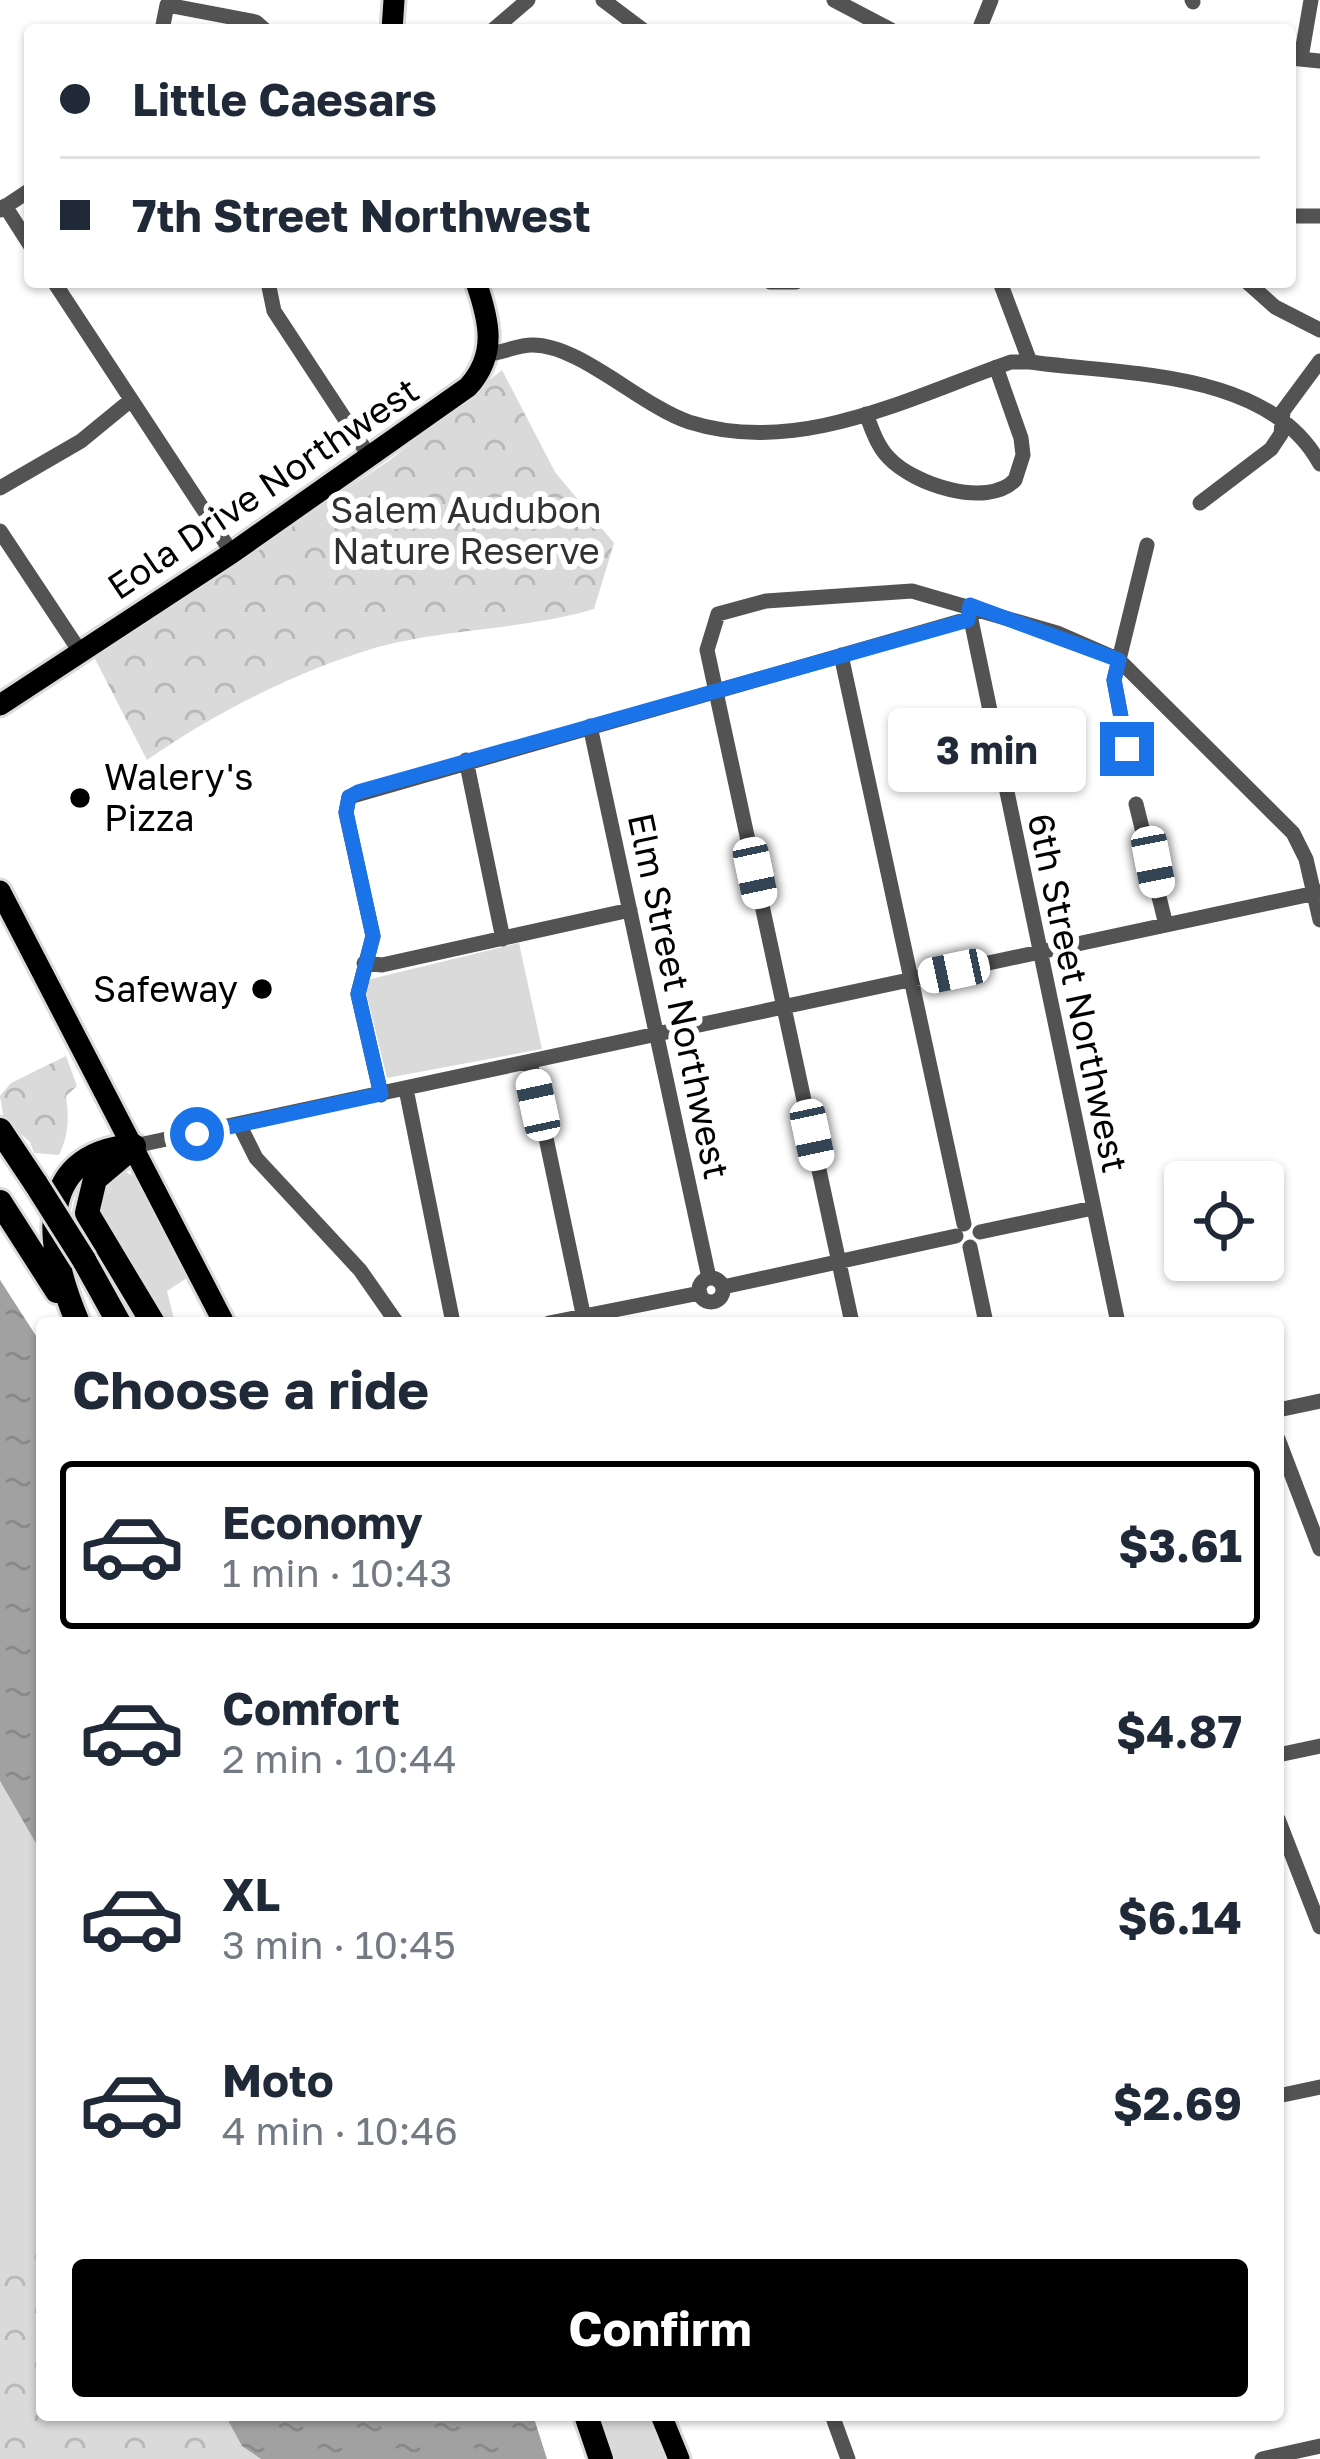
<!DOCTYPE html>
<meta charset="utf-8">
<style>
:root{--surface:#fff;--page:#f6f6f7;--text:#1f2937;--muted:#747a83;--line:#e0e1e3;--accent:#000}
body{margin:0;font-family:"Golos Text",sans-serif;background:var(--page);color:var(--text);height:100vh;display:flex;flex-direction:column;font-size:45px;white-space:nowrap}
*{box-sizing:border-box;margin:0}
p{font-size:39px;color:var(--muted)}
.icon{flex:none;width:66px;height:66px;fill:none;stroke:currentColor;stroke-width:2;stroke-linecap:round;stroke-linejoin:round}
.map{position:relative;flex:1;overflow:hidden}
.details{position:absolute;left:36px;top:1317px;width:1248px;height:1104px;display:flex;flex-direction:column;background:var(--surface);border-radius:12px;box-shadow:0 3px 9px #0004}
.details>*{flex:none}
.guide{position:absolute;left:24px;top:24px;width:1272px;height:264px;border-radius:12px;box-shadow:0 3px 9px #0004;display:grid;align-content:center;height:264px;padding:0 36px;background:var(--surface)}
.fabs{position:absolute;left:1164px;top:1161px;display:grid;gap:24px}
.fabs a{display:grid;place-items:center;width:120px;height:120px;border-radius:12px;background:var(--surface);box-shadow:0 3px 9px #0004;font-size:60px}
.end{position:absolute;width:54px;height:54px;margin:-27px;border:15px solid #1a73e8;background:#fff;box-shadow:0 0 0 6px #fff}
.from{border-radius:50%}
.bubble{position:absolute;height:84px;border-radius:12px;background:var(--surface);box-shadow:0 3px 9px #0004;font-size:39px;font-weight:700;line-height:84px;text-align:center}
.car{position:absolute;width:36px;height:72px;margin:-36px -18px;border-radius:15px;box-shadow:0 0 9px 3px #0007;background:linear-gradient(#fff 24%,#345 0 40%,#fff 0 76%,#345 0 86%,#fff 0)}
.guide b{display:flex;align-items:center;gap:42px;height:114px;font-size:45px}
.guide b+b{border-top:3px solid var(--line)}
.guide i{width:30px;height:30px;background:var(--text)}
ul{padding:0;list-style:none}
li{display:flex;align-items:center;gap:36px;height:168px;margin:0 24px 18px;padding:0 12px;border:6px solid transparent;border-radius:12px}
li div{flex:1}
li b{display:block;font-size:45px}
li em{font-style:normal;font-weight:700}
li.on{border-color:var(--accent)}
li>.icon{width:108px;height:108px;stroke-width:1.5}
h2{padding:0 36px;font-size:54px;line-height:144px}
.button{display:flex;gap:24px;margin-top:auto;padding:24px 36px}
.button a{flex:1;height:138px;border-radius:12px;background:var(--accent);color:#fff;font-size:48px;font-weight:700;line-height:138px;text-align:center}
.map>svg:first-child{display:block}
</style>
<div class="map">
<svg width="1320" height="2459" viewBox="0 0 1320 2459">
<defs>
<pattern id="forest-crowns" width="20" height="18" patternUnits="userSpaceOnUse" patternTransform="scale(3)"><rect width="20" height="18" fill="#dadada"/><path d="M2 6a3 3 0 1 1 6 0M12 15a3 3 0 1 1 6 0" fill="none" stroke="#b9b9b9"/></pattern>
<pattern id="water-ripples" width="26" height="14" patternUnits="userSpaceOnUse" patternTransform="scale(3)"><rect width="26" height="14" fill="#a1a1a1"/><path d="M2 4q2-2 4 0t4 0M15 11q2-2 4 0t4 0" fill="none" stroke="#898989"/></pattern>
</defs>
<rect width="100%" height="100%" fill="#fff"/>
<path fill="#dadada" d="M519,943L542,1049L387,1078L365,988L371,979Z
M119,1169L134,1176L187,1278L167,1291L175,1323H160L95,1204L97,1193Z
M0,1781L42,1854V2415H225L242,2446L261,2459H0Z
M596,2415H649L667,2459H610Z"/>
<path fill="url(#forest-crowns)" d="M502,370L555,472L614,543L594,609C523,630 449,628 378,647C299,670 214,713 147,760L94,657L390,460Z
M66,1056L77,1086L66,1096C69,1119 69,1134 59,1155L34,1153L30,1142L4,1120L0,1096L11,1083Z
M42,2221V2415H225L242,2446L261,2459H0V2239H21Z"/>
<path fill="url(#water-ripples)" d="M0,1280L42,1345V1854L0,1781Z
M225,2415H533L547,2459H261L242,2446Z"/>
<g fill="none" stroke-linecap="round" stroke-linejoin="round">
<g stroke="#dbdbdb" stroke-width="27">
<path id="major" d="M392,30L394,0
M0,705L232,553L468,387C498,354 489,320 476,282
M0,891L224,1323
M661,2415L679,2459"/>
</g>
<g stroke="#dbdbdb" stroke-width="30">
<path id="highway" d="M0,1130L36,1184
M133,1147L95,1179L87,1213L153,1323
M0,1202L57,1291
M84,1260L119,1323
M78,1323C48,1253 29,1154 134,1146
M586,2415L601,2459"/>
</g>
<path stroke="#535353" stroke-width="15" d="M603,0L643,30
M834,0L891,30
M1192,0L1193,2
M162,30L167,5L256,22L265,30
M493,30L528,0
M979,30L991,0
M1290,58L1320,61
M1301,58L1311,0
M5,206L30,245
M0,210L30,190
M1290,216H1320
M54,282L232,553
M268,282L274,311L370,457
M770,282H796
M1000,282L1030,362
M1247,282L1275,307L1320,330
M487,354C503,353 517,345 532,345C579,344 641,406 689,422C799,457 910,397 1011,362H1030C1122,375 1269,369 1320,464
M866,414C872,429 877,446 889,458C913,484 987,509 1015,480L1023,455L1021,438L996,367
M0,488L81,441L131,400
M1200,503L1271,449L1281,434L1283,411L1320,361
M0,531L81,653
M969,610L1118,1323
M841,655L964,1224
M590,726L709,1278
M1127,749L1114,680L1147,545
M466,760L503,939
M1136,804L1166,925
M364,963L382,965L630,910
M530,1062L585,1323
M406,1089L453,1323
M381,1095L358,994L373,936L346,813L349,797L968,619
M240,1126L256,1158L360,1270L397,1323
M134,1146L1320,892
M980,1232L1093,1208
M970,1247L986,1323
M699 1290a12 12 0 1 1 24 0a12 12 0 1 1-24 0Z
M723,1287L956,1236
M549,1323L700,1293
M852,1323L707,650L718,614L766,601L912,591L1057,633L1119,660L1293,833L1306,859L1320,920
M1278,1410L1320,1401
M1278,1439L1320,1549
M1278,1755L1320,1746
M1278,1819L1320,1927
M1278,2096L1320,2087
M832,2415L848,2459
M1262,2459L1320,2446"/>
<use href="#major" stroke="#000" stroke-width="21"/>
<use href="#highway" stroke="#000" stroke-width="24"/>
<g stroke="#dbdbdb" stroke-width="30" stroke-linecap="butt">
<path id="highway-bridge" d="M36,1184L84,1260"/>
</g>
<use href="#highway-bridge" stroke="#000" stroke-width="24"/>
</g>
<g fill="none" stroke-linecap="round" stroke-linejoin="round">
<path stroke="#1a73e8" stroke-width="15" d="M197,1134L381,1094L358,994L373,936L346,812L349,797L358,792L968,620L970,605L1119,660L1114,680L1127,749"/>
</g>
<g fill="#000" stroke="#fff" stroke-width="4.5">
<circle cx="80" cy="798" r="12"/>
<circle cx="262" cy="989" r="12"/>
</g>
<g text-anchor="middle" stroke-width="12" stroke-linejoin="round" paint-order="stroke">
<g font-size="36" fill="#000" stroke="#fff">
<text transform="translate(263 488) rotate(-34)" y="13">Eola Drive Northwest</text>
<text transform="translate(1078 993) rotate(78)" y="13">6th Street Northwest</text>
<text transform="translate(679 996) rotate(78)" y="13">Elm Street Northwest</text>
</g>
<g font-size="36" fill="#313131" stroke="#fff">
<text x="466" y="523">Salem Audubon<tspan x="466" dy="41">Nature Reserve</tspan></text>
</g>
<g font-size="36" fill="#000" stroke="#fff" text-anchor="start">
<text x="104" y="790">Walery's<tspan x="104" dy="41">Pizza</tspan></text>
<text x="238" y="1002" text-anchor="end">Safeway</text>
</g>
</g>
</svg>
<div class="fabs">
<a><svg class="icon" aria-label="locate" viewBox="0 0 24 24"><circle cx="12" cy="12" r="6"/><path d="M12 2v4M12 18v4M2 12h4M18 12h4"/></svg></a>
</div>
<i class="end from" style="left:197px;top:1134px"></i>
<i class="end" style="left:1127px;top:749px"></i>
<div class="bubble" style="left:888px;top:708px;width:198px">3 min</div>
<i class="car" style="left:1153px;top:862px;rotate:169deg"></i>
<i class="car" style="left:755px;top:873px;rotate:168deg"></i>
<i class="car" style="left:954px;top:971px;rotate:258deg"></i>
<i class="car" style="left:538px;top:1105px;rotate:348deg"></i>
<i class="car" style="left:812px;top:1135px;rotate:168deg"></i>
<div class="guide">
<b><i class="from"></i>Little Caesars</b>
<b><i></i>7th Street Northwest</b>
</div>
<section class="details">
<h2>Choose a ride</h2>
<ul>
<li class="on"><svg class="icon" aria-label="car" viewBox="0 0 24 24"><path d="M5 17H2v-5l4-1 3-4h7l3 4 3 1v5h-3M9 17h6M6 11h13"/><circle cx="7" cy="17" r="2"/><circle cx="17" cy="17" r="2"/></svg><div><b>Economy</b><p>1 min · 10:43</p></div><em>$3.61</em></li>
<li><svg class="icon" aria-label="car" viewBox="0 0 24 24"><path d="M5 17H2v-5l4-1 3-4h7l3 4 3 1v5h-3M9 17h6M6 11h13"/><circle cx="7" cy="17" r="2"/><circle cx="17" cy="17" r="2"/></svg><div><b>Comfort</b><p>2 min · 10:44</p></div><em>$4.87</em></li>
<li><svg class="icon" aria-label="car" viewBox="0 0 24 24"><path d="M5 17H2v-5l4-1 3-4h7l3 4 3 1v5h-3M9 17h6M6 11h13"/><circle cx="7" cy="17" r="2"/><circle cx="17" cy="17" r="2"/></svg><div><b>XL</b><p>3 min · 10:45</p></div><em>$6.14</em></li>
<li><svg class="icon" aria-label="car" viewBox="0 0 24 24"><path d="M5 17H2v-5l4-1 3-4h7l3 4 3 1v5h-3M9 17h6M6 11h13"/><circle cx="7" cy="17" r="2"/><circle cx="17" cy="17" r="2"/></svg><div><b>Moto</b><p>4 min · 10:46</p></div><em>$2.69</em></li>
</ul>
<div class="button"><a>Confirm</a></div>
</section>
</div>
